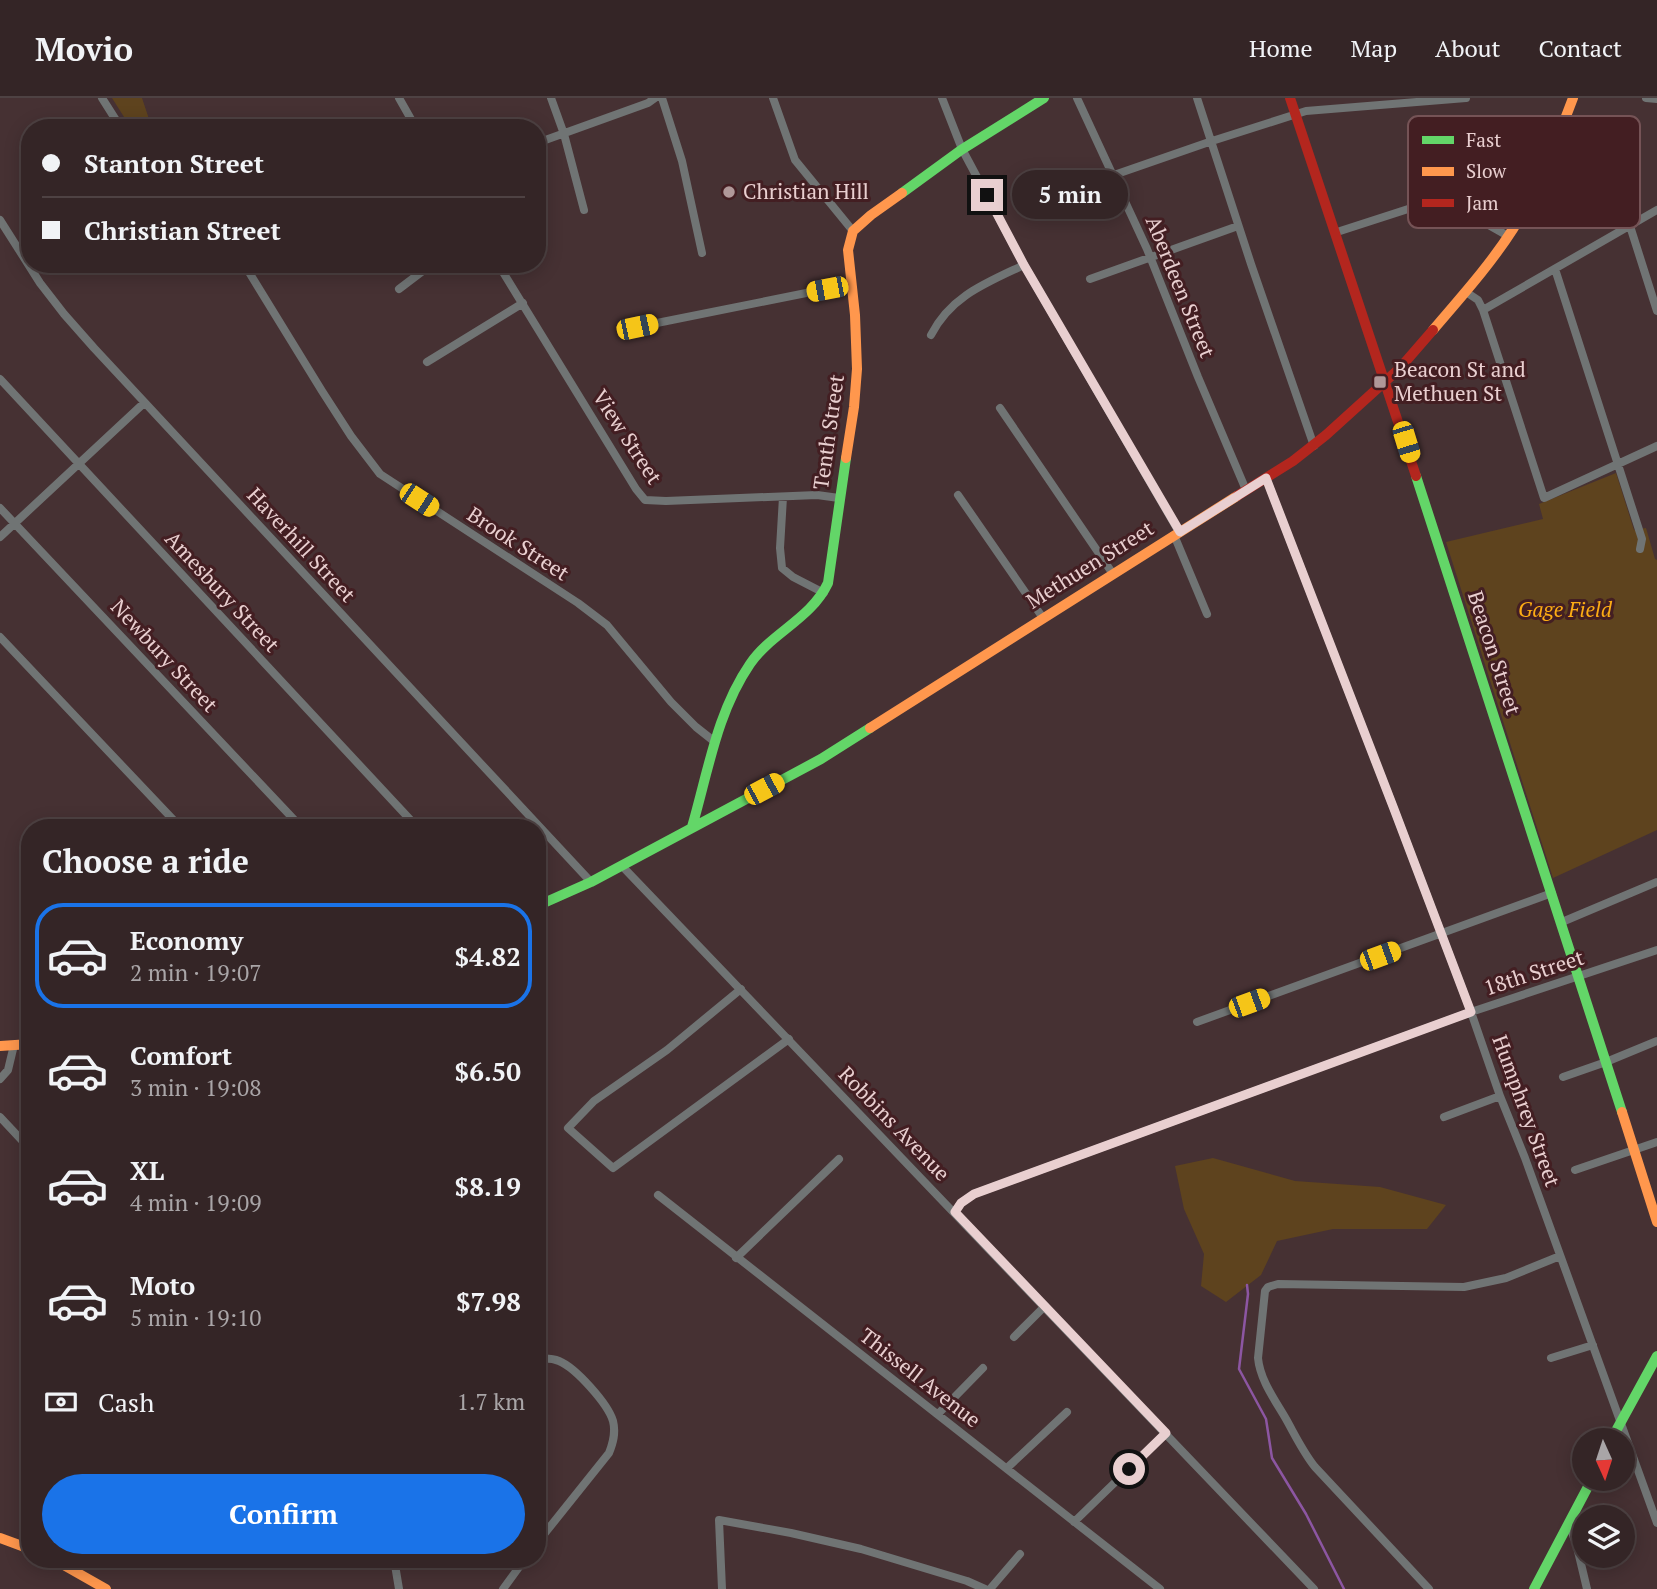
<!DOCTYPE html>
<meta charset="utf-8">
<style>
:root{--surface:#342526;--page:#3f3132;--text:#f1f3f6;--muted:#a9a5a7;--line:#4e4243;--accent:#1a73e8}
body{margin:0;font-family:"PT Serif",serif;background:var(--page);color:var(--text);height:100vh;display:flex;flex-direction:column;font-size:26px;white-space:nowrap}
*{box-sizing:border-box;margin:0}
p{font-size:23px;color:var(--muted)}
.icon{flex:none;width:38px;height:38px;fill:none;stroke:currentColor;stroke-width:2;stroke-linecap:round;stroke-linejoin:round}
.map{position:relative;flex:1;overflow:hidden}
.sheet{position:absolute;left:21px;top:721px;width:525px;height:749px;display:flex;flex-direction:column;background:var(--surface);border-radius:28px;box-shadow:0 4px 18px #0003,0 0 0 2px var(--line)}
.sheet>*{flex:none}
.hud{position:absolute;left:21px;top:21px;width:525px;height:154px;border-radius:28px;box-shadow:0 4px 18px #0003,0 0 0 2px var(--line);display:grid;align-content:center;height:154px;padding:0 21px;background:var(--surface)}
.needle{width:46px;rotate:177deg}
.fabs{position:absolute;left:1572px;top:1330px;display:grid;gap:14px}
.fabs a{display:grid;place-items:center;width:63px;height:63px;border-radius:50%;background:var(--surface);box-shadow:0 4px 18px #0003,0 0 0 2px var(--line);font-size:35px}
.end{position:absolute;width:32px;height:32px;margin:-16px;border:9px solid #e9cfd0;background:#111;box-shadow:0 0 0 4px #111}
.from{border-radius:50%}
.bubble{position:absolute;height:49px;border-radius:24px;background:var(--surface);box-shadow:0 4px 18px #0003,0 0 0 2px var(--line);font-size:23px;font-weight:700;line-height:49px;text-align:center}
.car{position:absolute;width:21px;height:42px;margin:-21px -10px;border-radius:9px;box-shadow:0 0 5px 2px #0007;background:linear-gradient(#f5c518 24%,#345 0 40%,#f5c518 0 76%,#345 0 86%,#f5c518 0)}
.hud b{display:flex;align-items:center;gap:24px;height:66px;font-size:26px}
.hud b+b{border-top:2px solid var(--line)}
.hud i{width:18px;height:18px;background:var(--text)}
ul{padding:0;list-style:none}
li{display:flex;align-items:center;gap:21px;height:105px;margin:0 14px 10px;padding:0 7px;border:4px solid transparent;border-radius:28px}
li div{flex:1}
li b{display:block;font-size:26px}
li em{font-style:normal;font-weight:700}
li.on{border-color:var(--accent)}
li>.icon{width:63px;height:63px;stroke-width:1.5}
h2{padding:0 21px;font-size:32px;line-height:84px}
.pay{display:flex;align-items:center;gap:18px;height:77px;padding:0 21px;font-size:26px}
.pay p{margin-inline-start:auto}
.button{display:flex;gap:14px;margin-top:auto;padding:14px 21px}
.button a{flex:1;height:80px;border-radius:42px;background:var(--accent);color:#fff;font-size:28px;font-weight:700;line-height:80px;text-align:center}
header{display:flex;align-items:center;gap:42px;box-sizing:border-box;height:98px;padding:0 35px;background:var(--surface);border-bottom:2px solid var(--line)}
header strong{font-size:33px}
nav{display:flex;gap:38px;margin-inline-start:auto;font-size:24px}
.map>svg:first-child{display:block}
</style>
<header>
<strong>Movio</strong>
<nav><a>Home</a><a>Map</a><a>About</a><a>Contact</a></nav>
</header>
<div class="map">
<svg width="1657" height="1491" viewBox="0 0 1657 1491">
<rect width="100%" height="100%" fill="#463133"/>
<path fill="#5e431e" d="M112,0H142L150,24L138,30H131Z
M1616,375L1634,432L1646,430L1655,461L1657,462V732L1553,780L1446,444L1543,421L1539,406Z
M1213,1060L1295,1083L1380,1089L1446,1107L1427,1131H1333L1277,1143L1261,1177L1226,1204L1201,1188L1204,1156L1184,1111L1175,1068Z"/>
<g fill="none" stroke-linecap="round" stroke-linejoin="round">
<path stroke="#8c56a2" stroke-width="2.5" d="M1247,1187L1248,1196L1239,1271L1266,1321L1272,1360L1306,1416L1344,1491"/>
<path stroke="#707474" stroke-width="8" d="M102,0L121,30
M399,0L416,30
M551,0L564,36L584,112
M662,0L682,63L702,155
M773,0L795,62L853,133
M942,0L962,51L1024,167L1179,434
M1077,0L1147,151L1198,279L1246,392
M1197,0L1251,166L1314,348
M1646,0L1657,1
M537,45L648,5L655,0
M1114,77L1212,43L1306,13L1466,0
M0,122L40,185L64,216L94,250L591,784
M1630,128L1657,213
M1337,134L1436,102L1464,113L1508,138
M244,166L322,293L351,338L380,376L578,505L607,527L671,604L696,629L715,644
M498,166L636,391L645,402L666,403L817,397L839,400
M1555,171L1642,441L1640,451
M1090,181L1238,128
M399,191L432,166
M1466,194L1478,202L1483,212L1544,400L1657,348
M1483,212L1657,112
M637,229L851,186
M931,237C951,198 986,185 1024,167
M427,264L523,205
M0,281L418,730
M1000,310L1113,476
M1266,380L1394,711L1471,914L1500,998L1525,1060L1657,1425
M958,397L1043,520
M783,399L780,450L782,470L793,479L824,495
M0,410L302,730
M1174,437L1207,516
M0,439L144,305
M0,539L181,730
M622,768L1314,1491
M1562,824L1657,784
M741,891L667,952L594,1003L568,1030L613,1070L789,941
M1197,924L1552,795
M1563,979L1606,964L1657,943
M0,981L8,972L14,947
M0,1019L30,1051
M1444,1019L1500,998
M1575,1072L1657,1044
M658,1097L1160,1491
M955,1114L961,1105L974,1096L1471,914L1657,852
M736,1160L839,1061
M1014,1239L1045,1208
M1551,1260L1593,1247
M537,1261C545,1260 552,1260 559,1263C576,1270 608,1306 613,1323C616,1335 613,1345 609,1355L537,1445
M938,1316L983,1270
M1007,1370L1067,1314
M1074,1424L1166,1335
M1569,1425L1577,1449L1587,1491
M394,1461L399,1491
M503,1491L525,1461
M722,1491L719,1422L791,1435L861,1451L967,1483L985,1491
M990,1491L1020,1456
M1429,1491L1315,1369C1303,1354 1295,1337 1286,1321C1275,1302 1260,1282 1258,1260L1265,1193L1268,1189L1278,1186L1464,1189L1506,1180L1560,1158"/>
<path stroke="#63d668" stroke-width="10" d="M902,95L961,52L1044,0
M1416,378L1622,1014
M692,729C708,674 717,614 750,566C771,535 811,521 828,485L846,360
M537,808L591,784L821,661L870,630
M1611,1342L1657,1258
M1534,1491L1592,1381"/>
<path stroke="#ff974d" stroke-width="10" d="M1433,232C1461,199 1490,167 1513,131C1539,90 1556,45 1573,0
M846,360L854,309L857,271L855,217L848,152L853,133L871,117L902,95
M870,630L1237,398
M0,948L30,946
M1622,1014L1657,1124
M0,1440L30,1451
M53,1461L106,1491"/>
<path stroke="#b3261e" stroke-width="10" d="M1290,0L1416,378
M1237,398L1293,363L1326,337L1400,270L1433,232"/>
</g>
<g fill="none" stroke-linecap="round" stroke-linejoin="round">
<path stroke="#e9cfd0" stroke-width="9" d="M987,97L1024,167L1180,434L1266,380L1394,711L1471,914L974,1096L961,1105L955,1114L1166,1335L1129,1371"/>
</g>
<g fill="#b09899" stroke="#431e22" stroke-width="2.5">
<circle cx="729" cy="94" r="7"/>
<rect x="1373" y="277" width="14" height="14" rx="3.5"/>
</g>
<g text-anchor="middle" stroke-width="6" stroke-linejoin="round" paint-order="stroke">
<g font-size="21" fill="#e9cfd0" stroke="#431e22" text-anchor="start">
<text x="743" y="101">Christian Hill</text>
<text x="1394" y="279">Beacon St and<tspan x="1394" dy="24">Methuen St</tspan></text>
</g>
<g font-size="21" fill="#e9cfd0" stroke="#431e22">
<text transform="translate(1180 189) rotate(68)" y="7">Aberdeen Street</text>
<text transform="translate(829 334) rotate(-82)" y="7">Tenth Street</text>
<text transform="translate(627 339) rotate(57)" y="7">View Street</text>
<text transform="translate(518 446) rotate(33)" y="7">Brook Street</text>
<text transform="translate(301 447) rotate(47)" y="7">Haverhill Street</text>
<text transform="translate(1090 467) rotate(-32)" y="7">Methuen Street</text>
<text transform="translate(222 494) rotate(47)" y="7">Amesbury Street</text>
<text transform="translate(1494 555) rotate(72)" y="7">Beacon Street</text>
<text transform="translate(164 558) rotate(47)" y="7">Newbury Street</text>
<text transform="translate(1534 875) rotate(-18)" y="7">18th Street</text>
<text transform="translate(1526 1013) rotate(70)" y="7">Humphrey Street</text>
<text transform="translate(894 1026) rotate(46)" y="7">Robbins Avenue</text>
<text transform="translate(920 1280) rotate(38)" y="7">Thissell Avenue</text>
</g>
<g font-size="21" font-style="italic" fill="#fcac14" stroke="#431e22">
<text x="1565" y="519">Gage Field</text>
</g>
</g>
<rect x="1408" y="18" width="232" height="112" rx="10" fill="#431e22" stroke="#755356" stroke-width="2"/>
<rect x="1422" y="38" width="32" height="8" fill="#63d668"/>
<rect x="1422" y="69" width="32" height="9" fill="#ff974d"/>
<rect x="1422" y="101" width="32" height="8" fill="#b3261e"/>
<g font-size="19" fill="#e9cfd0">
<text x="1466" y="49">Fast</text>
<text x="1466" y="80">Slow</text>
<text x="1466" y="112">Jam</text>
</g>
</svg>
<div class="fabs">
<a><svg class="needle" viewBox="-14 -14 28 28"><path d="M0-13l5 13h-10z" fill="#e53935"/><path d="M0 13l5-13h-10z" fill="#a9a5a7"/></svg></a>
<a><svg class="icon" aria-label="layers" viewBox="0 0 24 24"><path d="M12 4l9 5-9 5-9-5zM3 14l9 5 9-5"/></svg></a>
</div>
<i class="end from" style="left:1129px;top:1371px"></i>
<i class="end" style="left:987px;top:97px"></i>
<div class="bubble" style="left:1012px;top:72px;width:116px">5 min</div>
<i class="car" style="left:827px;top:191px;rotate:259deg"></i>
<i class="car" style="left:637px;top:229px;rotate:78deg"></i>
<i class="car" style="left:1406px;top:344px;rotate:163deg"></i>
<i class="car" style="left:419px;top:402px;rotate:123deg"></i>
<i class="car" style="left:764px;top:691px;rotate:62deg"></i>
<i class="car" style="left:1380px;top:858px;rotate:70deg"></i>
<i class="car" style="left:1249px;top:905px;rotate:70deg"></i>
<div class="hud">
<b><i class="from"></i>Stanton Street</b>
<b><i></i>Christian Street</b>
</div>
<section class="sheet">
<h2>Choose a ride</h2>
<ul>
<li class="on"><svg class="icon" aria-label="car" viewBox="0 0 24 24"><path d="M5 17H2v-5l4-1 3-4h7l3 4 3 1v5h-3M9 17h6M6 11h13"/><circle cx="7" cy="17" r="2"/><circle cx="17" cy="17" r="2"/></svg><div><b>Economy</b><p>2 min · 19:07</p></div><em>$4.82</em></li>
<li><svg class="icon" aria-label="car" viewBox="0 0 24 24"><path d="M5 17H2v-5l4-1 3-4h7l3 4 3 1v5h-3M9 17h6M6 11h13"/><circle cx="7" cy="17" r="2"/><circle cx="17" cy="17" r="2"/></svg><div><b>Comfort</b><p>3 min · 19:08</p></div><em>$6.50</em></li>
<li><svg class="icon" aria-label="car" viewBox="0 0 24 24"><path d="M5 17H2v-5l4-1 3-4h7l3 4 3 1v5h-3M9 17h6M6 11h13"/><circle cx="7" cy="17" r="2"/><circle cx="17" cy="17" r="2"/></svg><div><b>XL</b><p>4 min · 19:09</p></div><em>$8.19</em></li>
<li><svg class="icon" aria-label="car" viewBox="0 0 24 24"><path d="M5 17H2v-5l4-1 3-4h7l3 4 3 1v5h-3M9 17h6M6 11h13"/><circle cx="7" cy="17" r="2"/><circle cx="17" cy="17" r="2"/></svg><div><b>Moto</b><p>5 min · 19:10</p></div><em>$7.98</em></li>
</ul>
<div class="pay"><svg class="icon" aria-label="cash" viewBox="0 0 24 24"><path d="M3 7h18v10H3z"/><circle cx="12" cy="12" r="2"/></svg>Cash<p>1.7 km</p></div>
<div class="button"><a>Confirm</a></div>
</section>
</div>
